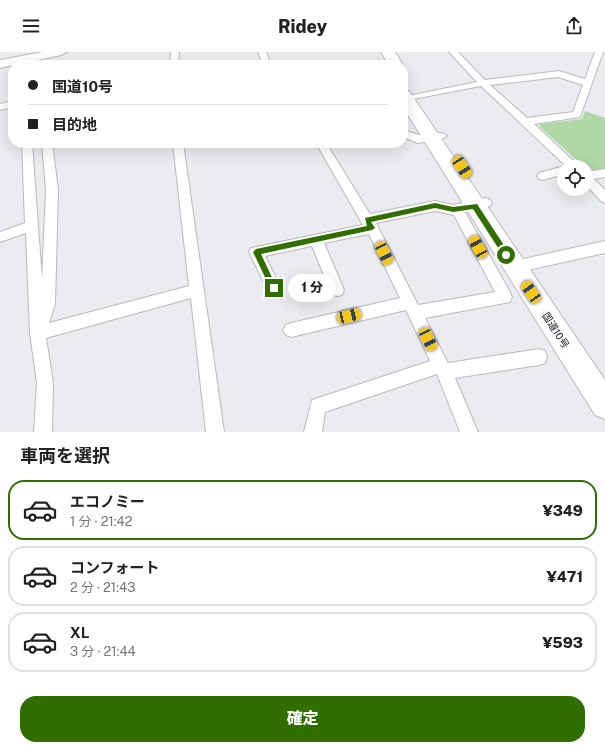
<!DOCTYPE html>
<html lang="ja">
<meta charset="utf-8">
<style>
:root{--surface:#fff;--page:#f6f6f6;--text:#222;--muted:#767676;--line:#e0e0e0;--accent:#306e00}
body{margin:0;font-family:"Public Sans","Noto Sans JP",sans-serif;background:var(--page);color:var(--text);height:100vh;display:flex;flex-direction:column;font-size:15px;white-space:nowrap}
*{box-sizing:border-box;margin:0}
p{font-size:13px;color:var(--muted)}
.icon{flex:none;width:22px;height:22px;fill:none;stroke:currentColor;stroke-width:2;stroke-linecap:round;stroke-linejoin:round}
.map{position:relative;height:380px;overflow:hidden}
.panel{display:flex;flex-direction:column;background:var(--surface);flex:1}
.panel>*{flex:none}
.hud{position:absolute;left:8px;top:8px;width:400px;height:88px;border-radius:16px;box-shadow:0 4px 16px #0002;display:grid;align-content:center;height:88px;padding:0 20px;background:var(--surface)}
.buttons{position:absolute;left:557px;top:108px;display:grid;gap:8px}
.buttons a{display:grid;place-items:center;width:36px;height:36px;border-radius:50%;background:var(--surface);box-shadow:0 4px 16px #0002;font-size:20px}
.end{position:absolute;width:18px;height:18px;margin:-9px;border:5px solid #306e00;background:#fff;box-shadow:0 0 0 2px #fff}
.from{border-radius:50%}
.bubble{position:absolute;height:28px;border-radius:14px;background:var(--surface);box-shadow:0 4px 16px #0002;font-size:13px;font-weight:800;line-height:28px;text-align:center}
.car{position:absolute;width:12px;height:24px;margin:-12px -6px;border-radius:5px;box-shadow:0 0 3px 1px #0007;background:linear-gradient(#f5c518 24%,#345 0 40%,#f5c518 0 76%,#345 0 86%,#f5c518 0)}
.hud b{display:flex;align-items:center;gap:14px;height:38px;font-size:15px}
.hud b+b{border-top:1px solid var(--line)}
.hud i{width:10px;height:10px;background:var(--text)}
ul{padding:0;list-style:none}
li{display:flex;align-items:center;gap:12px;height:60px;margin:0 8px 6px;padding:0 12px;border:2px solid var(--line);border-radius:16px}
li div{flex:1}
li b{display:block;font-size:15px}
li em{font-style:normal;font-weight:800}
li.selected{border-color:var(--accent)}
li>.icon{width:36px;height:36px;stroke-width:1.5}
h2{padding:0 20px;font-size:18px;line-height:48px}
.primary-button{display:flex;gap:8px;margin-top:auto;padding:8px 20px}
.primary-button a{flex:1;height:46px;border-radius:16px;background:var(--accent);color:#fff;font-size:16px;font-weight:800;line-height:46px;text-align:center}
header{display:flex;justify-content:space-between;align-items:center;height:52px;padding:0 20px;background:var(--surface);font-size:18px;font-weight:800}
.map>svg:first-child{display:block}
</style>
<header><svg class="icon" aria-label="menu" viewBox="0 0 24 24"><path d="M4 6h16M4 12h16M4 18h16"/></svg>Ridey<svg class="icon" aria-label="share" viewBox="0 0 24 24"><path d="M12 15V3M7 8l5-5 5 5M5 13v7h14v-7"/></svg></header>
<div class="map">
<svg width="605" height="380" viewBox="0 0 605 380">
<rect width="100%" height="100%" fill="#ebecef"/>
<path fill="#b0d7a6" d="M585,59L605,66V118L590,120L540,75V72L582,67Z"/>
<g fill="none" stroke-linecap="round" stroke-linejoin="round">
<g stroke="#b7b9bc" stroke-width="2">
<path id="street" d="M171,0H179L178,13H170Z
M258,0H266L271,13H263Z
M449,0H458L485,28L559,19L585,27L595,0H603L580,65L534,72L580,115H564V122L543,128L539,127L537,124L539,121L564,114L567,115L481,34L403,49V45L477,30ZM558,25L583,33L573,60L527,66L490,33Z
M13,49V55L0,58V52Z
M403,78L419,83L442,81L447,84L442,87L418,91L403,85Z
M22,91H32L42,228L46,138L42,91H52L58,138L55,252L49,271L189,234L173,91H183L224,380H206L191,246L46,286L53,331L52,380H34L37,331L30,281L26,181L0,190V180L25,171Z
M316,91H326L370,162L435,149L453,153L486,146L490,148L492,151L490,154L465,160L510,240L512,245L510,250L425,266L448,311L539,297L545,299L547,305L545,311L539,313L455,326L478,380H460L437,322L325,360L322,380H304L312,348L430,309L406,258L291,285L286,283L283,278L286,273L291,271L400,246L369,182L324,191L344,238L342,243L337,244L332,243L312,194L265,204L281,236L279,241L274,242L269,241L249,200L251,196L363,173ZM435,159L454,163L495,240L418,253L376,171Z
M605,117V125L594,127L605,138V151L601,149L586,133V120Z
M605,189V201L514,221L509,219L507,215L509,211L514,209Z"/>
</g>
<g stroke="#b7b9bc" stroke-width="2">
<path id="secondary" d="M43,0H67L61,3L0,16V8Z"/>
</g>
<g stroke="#b7b9bc" stroke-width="2">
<path id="highway" d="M381,0H395L403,13H389Z
M403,37L409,39L605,328V367L595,363L403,55Z"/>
</g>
<use href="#street" fill="#fff" fill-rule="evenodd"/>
<use href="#secondary" fill="#fff" fill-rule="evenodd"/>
<use href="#highway" fill="#fff" fill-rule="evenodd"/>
</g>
<path fill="#306e00" d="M435,151L453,155L477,152L509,201V205H504L473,157L453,160L435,156L371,170L375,176L372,178L261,202L277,236L274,239L271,238L253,200L256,197L367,174L365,166Z"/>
<g text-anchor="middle" stroke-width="3" stroke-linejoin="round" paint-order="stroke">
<g font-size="10" fill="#181819" stroke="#f8f9fd">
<text transform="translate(556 278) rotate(57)" y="4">国道10号</text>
</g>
</g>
</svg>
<div class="buttons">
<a><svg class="icon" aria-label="locate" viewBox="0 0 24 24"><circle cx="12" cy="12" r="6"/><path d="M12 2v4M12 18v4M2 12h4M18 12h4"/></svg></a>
</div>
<i class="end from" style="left:506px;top:203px"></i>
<i class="end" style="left:274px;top:236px"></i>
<div class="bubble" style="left:288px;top:222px;width:48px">1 分</div>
<i class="car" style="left:462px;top:115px;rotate:147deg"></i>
<i class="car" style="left:478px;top:195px;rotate:331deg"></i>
<i class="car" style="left:384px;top:201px;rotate:154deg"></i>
<i class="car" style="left:531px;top:240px;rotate:326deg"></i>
<i class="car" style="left:349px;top:264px;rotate:77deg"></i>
<i class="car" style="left:428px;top:287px;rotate:153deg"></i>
<div class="hud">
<b><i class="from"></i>国道10号</b>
<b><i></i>目的地</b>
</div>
</div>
<section class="panel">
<h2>車両を選択</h2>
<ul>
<li class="selected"><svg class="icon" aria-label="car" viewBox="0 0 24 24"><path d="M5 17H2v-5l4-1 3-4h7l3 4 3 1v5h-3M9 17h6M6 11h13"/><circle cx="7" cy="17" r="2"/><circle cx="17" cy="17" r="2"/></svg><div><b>エコノミー</b><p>1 分 · 21:42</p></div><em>¥349</em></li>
<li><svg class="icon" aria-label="car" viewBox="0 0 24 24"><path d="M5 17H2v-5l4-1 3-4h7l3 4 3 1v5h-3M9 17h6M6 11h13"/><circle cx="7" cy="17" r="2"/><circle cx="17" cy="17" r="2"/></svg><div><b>コンフォート</b><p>2 分 · 21:43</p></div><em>¥471</em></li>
<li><svg class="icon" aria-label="car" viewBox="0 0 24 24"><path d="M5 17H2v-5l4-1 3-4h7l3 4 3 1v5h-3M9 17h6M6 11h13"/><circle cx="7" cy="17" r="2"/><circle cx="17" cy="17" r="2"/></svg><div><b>XL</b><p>3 分 · 21:44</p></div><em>¥593</em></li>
</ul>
<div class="primary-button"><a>確定</a></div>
</section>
